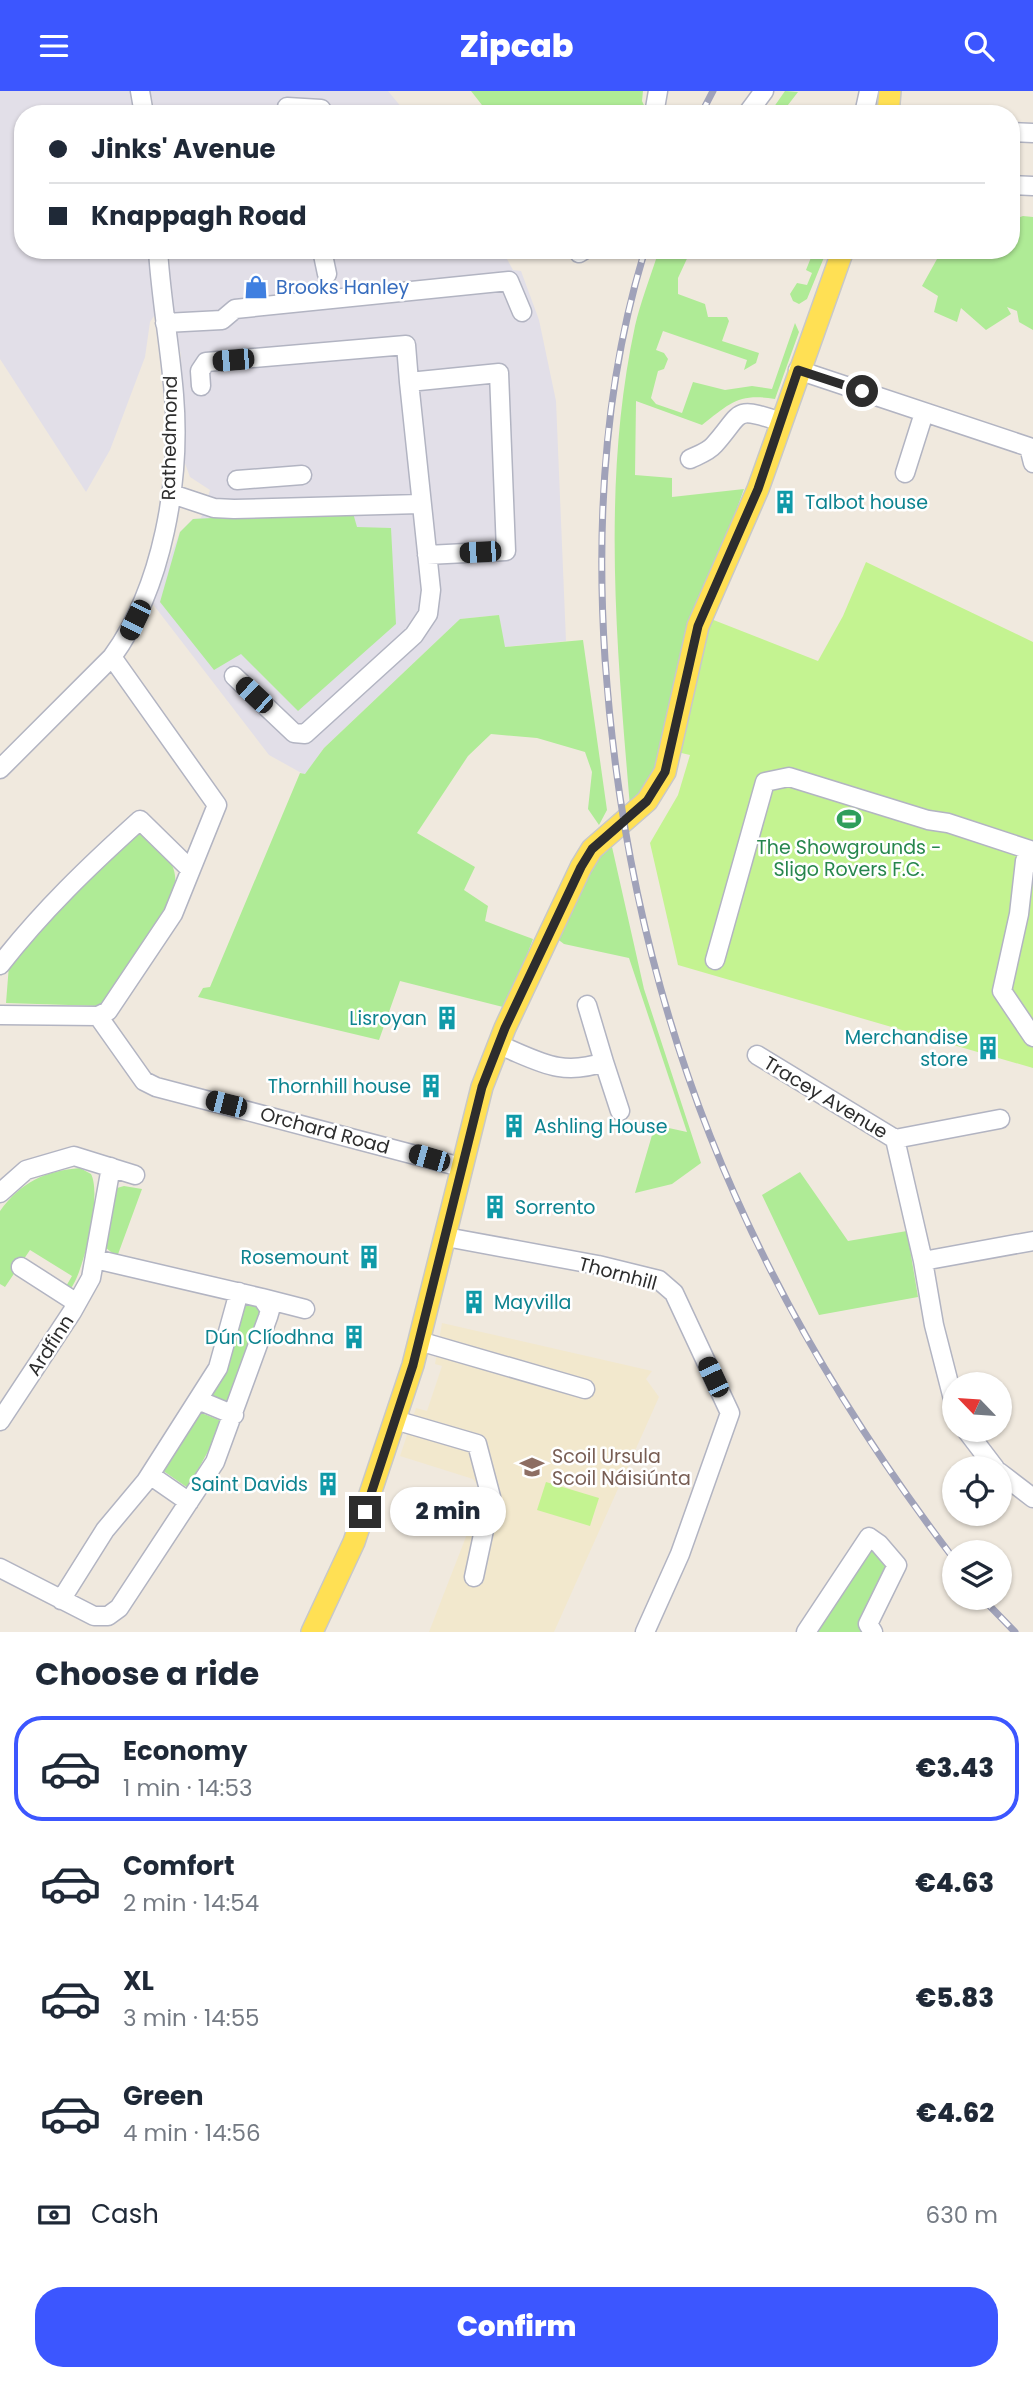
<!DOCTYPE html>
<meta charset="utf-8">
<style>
:root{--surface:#fff;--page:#f6f6f7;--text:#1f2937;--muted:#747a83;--line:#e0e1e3;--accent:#3c56ff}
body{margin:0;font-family:Poppins,sans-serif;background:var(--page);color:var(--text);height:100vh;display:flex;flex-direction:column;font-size:26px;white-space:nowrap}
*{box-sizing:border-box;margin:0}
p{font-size:23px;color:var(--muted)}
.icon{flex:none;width:38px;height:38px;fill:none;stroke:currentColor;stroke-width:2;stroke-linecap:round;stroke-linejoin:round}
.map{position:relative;height:1541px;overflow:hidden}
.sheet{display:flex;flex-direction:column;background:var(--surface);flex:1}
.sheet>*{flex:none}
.banner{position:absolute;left:14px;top:14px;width:1006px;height:154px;border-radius:28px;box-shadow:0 2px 5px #0004;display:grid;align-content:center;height:154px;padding:0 35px;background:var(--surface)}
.needle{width:46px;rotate:295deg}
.tools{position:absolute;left:942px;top:1281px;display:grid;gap:14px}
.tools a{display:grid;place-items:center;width:70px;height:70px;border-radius:50%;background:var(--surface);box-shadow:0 2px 5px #0004;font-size:35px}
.end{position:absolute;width:32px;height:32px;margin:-16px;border:9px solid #2d2d2d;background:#fff;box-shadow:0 0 0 4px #fff}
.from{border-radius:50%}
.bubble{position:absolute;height:49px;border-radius:24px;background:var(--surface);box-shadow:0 2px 5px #0004;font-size:23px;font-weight:800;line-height:49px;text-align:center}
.car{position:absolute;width:21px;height:42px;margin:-21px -10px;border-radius:9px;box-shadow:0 0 5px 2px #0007;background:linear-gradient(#222 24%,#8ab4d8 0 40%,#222 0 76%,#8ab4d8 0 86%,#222 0)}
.banner b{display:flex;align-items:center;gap:24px;height:66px;font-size:26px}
.banner b+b{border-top:2px solid var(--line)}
.banner i{width:18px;height:18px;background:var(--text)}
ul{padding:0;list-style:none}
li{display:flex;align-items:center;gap:21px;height:105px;margin:0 14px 10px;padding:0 21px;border:4px solid transparent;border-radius:28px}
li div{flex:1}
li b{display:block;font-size:26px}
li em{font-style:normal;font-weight:800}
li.active{border-color:var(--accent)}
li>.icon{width:63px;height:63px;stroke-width:1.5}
h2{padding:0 35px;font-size:32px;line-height:84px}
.pay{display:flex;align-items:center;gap:18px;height:77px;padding:0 35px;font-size:26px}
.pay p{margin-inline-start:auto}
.action{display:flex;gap:14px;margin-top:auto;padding:14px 35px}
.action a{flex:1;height:80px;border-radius:28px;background:var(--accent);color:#fff;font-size:28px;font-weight:800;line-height:80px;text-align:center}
header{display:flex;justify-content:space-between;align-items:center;height:91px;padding:0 35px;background:var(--accent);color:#fff;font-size:32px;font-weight:800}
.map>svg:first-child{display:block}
</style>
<header><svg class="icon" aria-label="menu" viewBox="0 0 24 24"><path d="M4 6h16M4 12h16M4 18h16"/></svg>Zipcab<svg class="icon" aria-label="search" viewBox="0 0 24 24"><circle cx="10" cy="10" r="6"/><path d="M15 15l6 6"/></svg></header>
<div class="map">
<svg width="1033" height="1541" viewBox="0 0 1033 1541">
<rect width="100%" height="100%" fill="#f0e9de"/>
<path fill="#e2dfe8" d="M0,0H130L135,23H23V159H151L156,222L150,231L145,266L110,359L86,401L0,268Z
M150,0H388L407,23H155Z
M169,159H502L513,179L521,180L539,229L556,310L566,550L504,556L499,524L460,528L324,657L305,684L269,664L152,512L180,441L193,428L201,427L210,399L190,386L183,367L181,265L171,213Z"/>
<path fill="#f2e8cd" d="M442,1232L652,1280L646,1288L659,1306L554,1541H429L483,1402L473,1388L400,1365L416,1317L427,1320L442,1275L435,1273Z"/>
<path fill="#afeb96" d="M471,0H643L642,10L648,23H489Z
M785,0L798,1L781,23H769Z
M1023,125L1033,126V239L1019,231L1017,220L1007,216L1011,223L986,239L961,217L957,231L934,221L938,205L922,195L942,159H1012V129Z
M659,159H691L678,187V203L705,213L708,226H727L729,230L722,250L759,262L756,272L744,279L747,269L663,240L656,259L664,262L668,268L664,278L658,280L651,307L656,313L682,322L693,291L725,299L752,295L772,298L795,232L799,241L775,308C739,302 730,312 702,334L636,310L635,384L672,387V406L744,398L723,456L659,678L630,716C617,558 601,392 635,235C641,210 651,184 659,159Z
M814,159H827L807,208L799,213L793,210L790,203L797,192L807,194L812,182L806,179Z
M330,421L353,422L357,436L391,437L396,533L298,620L241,563L214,579L160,511L180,441L193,428Z
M499,524L505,556L583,549L607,719L599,734L588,718L592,681L585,661L537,647L491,643L468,665L417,742L475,776L464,799L488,815L485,830L533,848L507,917L400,890L379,949L198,906L203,897L210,896L300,682L305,683L324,657L460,528Z
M140,742C156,749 178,772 175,791C169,821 121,890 100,915L6,912L9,874L16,862L131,743Z
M610,747L644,898L701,1072L672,1093L635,1102L655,1034L687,1041L629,867L564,853L556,847L586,779Z
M80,1077L91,1083C102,1103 84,1183 69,1200L65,1197L72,1185L30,1159L5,1196L0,1193V1120C21,1091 45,1080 80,1077Z
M800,1081L848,1150L907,1140L918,1206L819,1224L762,1104Z
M124,1095L142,1098L117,1166L105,1156L117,1097Z
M244,1209L255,1211L263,1218L228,1315L208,1306Z
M199,1321L224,1331L188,1397L162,1379Z
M870,1451L893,1475L868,1541H812Z"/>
<path fill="#c4f391" d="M866,471L1033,551V977L678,874L650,752L678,704L690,664L677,661L690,594L711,528L818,570L843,525Z
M546,1391L599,1407L590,1435L537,1419Z"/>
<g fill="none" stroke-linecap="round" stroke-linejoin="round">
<g stroke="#b2b4c2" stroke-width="21">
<path id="minor" d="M140,0L144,23
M287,16L321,18L324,23
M654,23L658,0
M747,23L764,0
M864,23L869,0
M1012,41L1033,42
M1012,94L1033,95
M322,159L327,183
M579,162L584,159
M165,232L222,229L235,218L509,190L522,221
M798,279L1029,356L1033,372
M201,295L200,280L206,271L406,254L409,291
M690,368C698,364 708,361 714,354C743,322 732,314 781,331
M905,382L924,322
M237,389L302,384
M172,403L214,417L234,418L420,413
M112,566C163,496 181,389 174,304C170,255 161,208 158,159
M234,585L294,642L305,643L414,544L428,523L431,499L409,291L499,282L506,460L427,464
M0,678L112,566L217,714L173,823L108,920L98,925L0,924
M1033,772L1025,770L1019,823L1002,900L1033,946
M715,869L765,691L789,686L928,729L948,732L1033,760
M0,874C42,820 90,774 140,729L190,778
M98,925L144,990L156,996L461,1076
M499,954C539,970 560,986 604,971L587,914
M757,964L895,1048L923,1170L1033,1150
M604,971L620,1020
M895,1048L1000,1028
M0,1102L26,1079L74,1065L135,1084
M446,1146L598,1174L659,1189L674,1202L730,1322L680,1463L645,1541
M923,1170L934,1234L954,1312
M21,1176L77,1212
M262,1207L305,1218
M419,1250L585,1298
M198,1309L234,1324
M395,1329L477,1353L491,1406L474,1486
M0,1330L72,1221L91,1187L111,1076
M966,1339L995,1377
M999,1381L1033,1407
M150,1384L189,1411
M0,1477L94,1525H108L119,1517L215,1371L268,1226L270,1219L262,1207L95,1168
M61,1509L105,1439L146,1390L218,1277L239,1201
M806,1541L869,1446L879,1453L897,1474L868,1533L873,1541"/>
</g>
<g stroke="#c8c8c8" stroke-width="24">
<path id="major" d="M888,23L890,0
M312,1541L354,1451L413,1274L482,996L505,937L581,776L592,758L647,710L665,681L698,535L758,398L843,159"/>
</g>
<use href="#minor" stroke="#fff" stroke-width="18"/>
<use href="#major" stroke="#ffe054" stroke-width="21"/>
<g stroke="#a0a2b9" stroke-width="7">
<path id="rail" d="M701,23L713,0
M645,159C604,292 596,430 605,568C629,914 745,1194 954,1468
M982,1507L1015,1541"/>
</g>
<use href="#rail" stroke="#fff" stroke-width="4.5" stroke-dasharray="13" stroke-linecap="butt"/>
</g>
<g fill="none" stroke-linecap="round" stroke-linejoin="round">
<path stroke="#2d2d2d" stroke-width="9" d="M365,1421L413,1274L482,996L505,937L581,776L592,758L647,710L665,681L698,535L758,398L798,279L862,300"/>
</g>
<defs>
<g id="shop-bare" transform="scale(1.89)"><path d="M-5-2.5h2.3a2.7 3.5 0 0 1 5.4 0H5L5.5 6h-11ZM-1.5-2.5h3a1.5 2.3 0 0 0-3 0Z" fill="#3f7fe0" stroke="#fff" stroke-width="2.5" paint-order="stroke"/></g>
<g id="building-bare" transform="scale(1.89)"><path d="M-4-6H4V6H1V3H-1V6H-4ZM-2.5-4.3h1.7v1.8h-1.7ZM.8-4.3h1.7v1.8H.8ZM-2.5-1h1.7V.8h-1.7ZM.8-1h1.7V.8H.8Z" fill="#0f9aa8" stroke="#fff" stroke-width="2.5" paint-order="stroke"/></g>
<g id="stadium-bare" transform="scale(1.89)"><path d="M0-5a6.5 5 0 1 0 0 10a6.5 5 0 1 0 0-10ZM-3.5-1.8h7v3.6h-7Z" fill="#2e9e5b" stroke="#fff" stroke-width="2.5" paint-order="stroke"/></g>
<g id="school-bare" transform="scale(1.89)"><path d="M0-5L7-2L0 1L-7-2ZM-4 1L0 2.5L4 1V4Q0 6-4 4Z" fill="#8d6e63" stroke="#fff" stroke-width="2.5" paint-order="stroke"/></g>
</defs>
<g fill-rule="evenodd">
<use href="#shop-bare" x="256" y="196"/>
<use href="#building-bare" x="785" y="411"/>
<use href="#stadium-bare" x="849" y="728"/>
<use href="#building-bare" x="447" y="927"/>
<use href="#building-bare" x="988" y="957"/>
<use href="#building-bare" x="431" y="995"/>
<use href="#building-bare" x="514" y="1035"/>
<use href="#building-bare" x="495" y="1116"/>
<use href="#building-bare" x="369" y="1166"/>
<use href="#building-bare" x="474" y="1211"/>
<use href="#building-bare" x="354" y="1246"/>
<use href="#school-bare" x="532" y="1376"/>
<use href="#building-bare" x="328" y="1393"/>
</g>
<g text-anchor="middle" stroke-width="5" stroke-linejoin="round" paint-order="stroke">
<g font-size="19" fill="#366cbe" stroke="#fff" text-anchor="start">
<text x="276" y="203">Brooks Hanley</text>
</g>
<g font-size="19" fill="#2d2d2d" stroke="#fff">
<text transform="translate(169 347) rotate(-89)" y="7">Rathedmond</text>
<text transform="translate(826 1006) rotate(31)" y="7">Tracey Avenue</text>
<text transform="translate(325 1039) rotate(15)" y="7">Orchard Road</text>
<text transform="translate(618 1182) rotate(15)" y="7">Thornhill</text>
<text transform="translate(50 1254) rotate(-57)" y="7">Ardfinn</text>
</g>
<g font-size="19" fill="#0d838f" stroke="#fff" text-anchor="end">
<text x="805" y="418" text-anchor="start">Talbot house</text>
<text x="427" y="934">Lisroyan</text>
<text x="968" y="953">Merchandise<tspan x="968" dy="22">store</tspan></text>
<text x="411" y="1002">Thornhill house</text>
<text x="534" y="1042" text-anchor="start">Ashling House</text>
<text x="515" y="1123" text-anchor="start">Sorrento</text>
<text x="349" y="1173">Rosemount</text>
<text x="494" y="1218" text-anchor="start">Mayvilla</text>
<text x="334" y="1253">Dún Clíodhna</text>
<text x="308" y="1400">Saint Davids</text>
</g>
<g font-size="19" fill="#27864d" stroke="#fff">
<text x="849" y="763">The Showgrounds -<tspan x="849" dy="22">Sligo Rovers F.C.</tspan></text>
</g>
<g font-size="19" fill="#785e54" stroke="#fff" text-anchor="start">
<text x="552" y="1372">Scoil Ursula<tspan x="552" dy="22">Scoil Náisiúnta</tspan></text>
</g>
</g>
</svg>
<div class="tools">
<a><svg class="needle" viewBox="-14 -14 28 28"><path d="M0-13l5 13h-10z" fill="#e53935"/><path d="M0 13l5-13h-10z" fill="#747a83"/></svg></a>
<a><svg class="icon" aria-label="locate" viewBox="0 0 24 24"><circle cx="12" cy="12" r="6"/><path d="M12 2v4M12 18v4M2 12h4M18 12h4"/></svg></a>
<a><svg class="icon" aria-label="layers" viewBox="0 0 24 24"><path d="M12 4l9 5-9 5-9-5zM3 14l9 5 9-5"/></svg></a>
</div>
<i class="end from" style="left:862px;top:300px"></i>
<i class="end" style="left:365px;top:1421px"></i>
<div class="bubble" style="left:390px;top:1396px;width:116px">2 min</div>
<i class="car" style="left:233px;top:269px;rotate:265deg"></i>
<i class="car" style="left:480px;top:461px;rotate:267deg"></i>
<i class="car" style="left:135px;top:529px;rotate:206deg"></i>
<i class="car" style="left:254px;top:604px;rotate:313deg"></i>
<i class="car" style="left:226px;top:1013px;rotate:284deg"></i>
<i class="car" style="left:429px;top:1067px;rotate:286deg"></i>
<i class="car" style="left:713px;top:1286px;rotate:335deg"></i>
<div class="banner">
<b><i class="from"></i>Jinks' Avenue</b>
<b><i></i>Knappagh Road</b>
</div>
</div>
<section class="sheet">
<h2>Choose a ride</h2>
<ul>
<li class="active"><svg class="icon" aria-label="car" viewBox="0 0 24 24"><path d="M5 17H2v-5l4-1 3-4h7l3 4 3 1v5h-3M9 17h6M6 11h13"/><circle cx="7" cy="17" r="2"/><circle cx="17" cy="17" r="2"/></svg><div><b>Economy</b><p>1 min · 14:53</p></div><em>€3.43</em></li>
<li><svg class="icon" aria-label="car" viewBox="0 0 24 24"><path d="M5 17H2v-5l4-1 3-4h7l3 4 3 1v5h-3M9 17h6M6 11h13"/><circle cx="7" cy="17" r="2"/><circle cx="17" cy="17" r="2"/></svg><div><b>Comfort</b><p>2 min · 14:54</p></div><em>€4.63</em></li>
<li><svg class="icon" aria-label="car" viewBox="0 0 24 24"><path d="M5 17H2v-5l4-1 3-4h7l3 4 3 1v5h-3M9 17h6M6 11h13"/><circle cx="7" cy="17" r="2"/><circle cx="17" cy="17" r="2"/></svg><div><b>XL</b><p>3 min · 14:55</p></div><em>€5.83</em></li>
<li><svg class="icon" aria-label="car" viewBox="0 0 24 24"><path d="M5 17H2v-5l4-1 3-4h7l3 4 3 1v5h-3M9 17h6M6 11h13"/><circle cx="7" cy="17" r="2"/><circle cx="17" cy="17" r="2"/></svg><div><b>Green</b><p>4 min · 14:56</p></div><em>€4.62</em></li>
</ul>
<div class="pay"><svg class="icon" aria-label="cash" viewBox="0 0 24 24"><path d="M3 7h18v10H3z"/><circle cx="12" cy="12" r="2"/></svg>Cash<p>630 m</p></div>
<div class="action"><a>Confirm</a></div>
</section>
